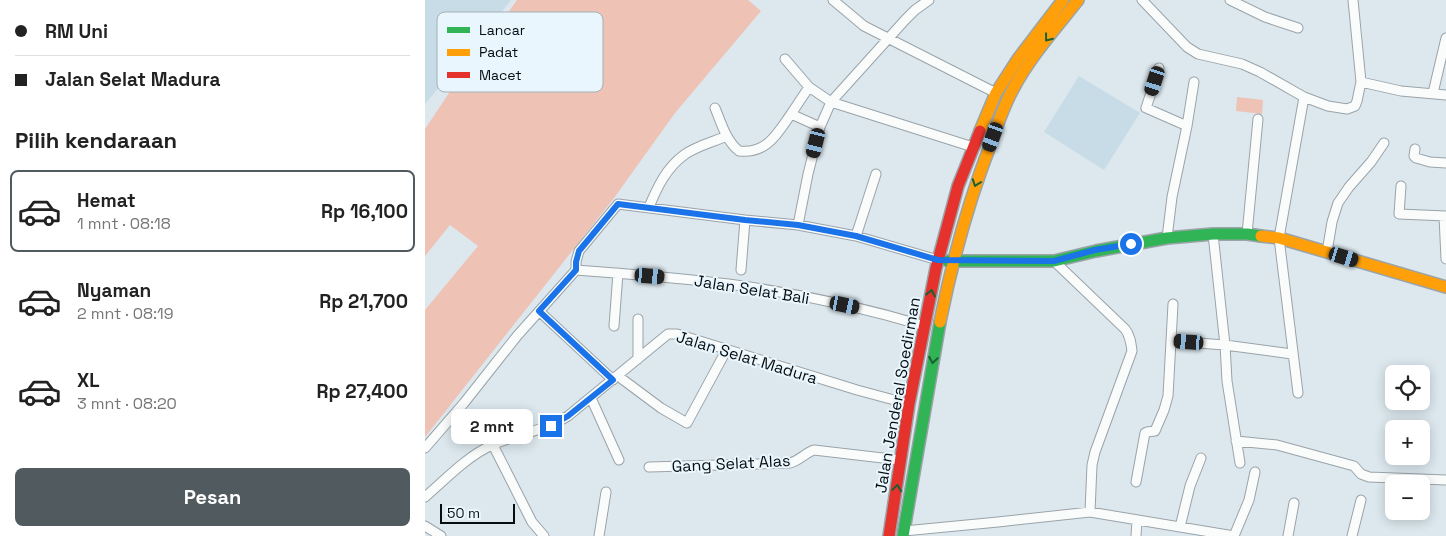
<!DOCTYPE html>
<html lang="id">
<meta charset="utf-8">
<style>
:root{--surface:#fff;--page:#f6f6f6;--text:#222;--muted:#767676;--line:#e0e0e0;--accent:#515a5e}
body{margin:0;font-family:"Space Grotesk",sans-serif;background:var(--page);color:var(--text);height:100vh;display:flex;flex-direction:column;font-size:19px;white-space:nowrap}
*{box-sizing:border-box;margin:0}
p{font-size:16px;color:var(--muted)}
.icon{flex:none;width:28px;height:28px;fill:none;stroke:currentColor;stroke-width:2;stroke-linecap:round;stroke-linejoin:round}
.map{position:relative;flex:1;overflow:hidden}
.details{display:flex;flex-direction:column;background:var(--surface);width:425px}
.details>*{flex:none}
.guide{display:grid;align-content:center;height:110px;padding:0 15px;background:var(--surface)}
.controls{position:absolute;left:960px;top:365px;display:grid;gap:10px}
.controls a{display:grid;place-items:center;width:45px;height:45px;border-radius:8px;background:var(--surface);box-shadow:0 2px 12px #0003;font-size:25px}
.scale{position:absolute;left:15px;bottom:12px;width:75px;box-sizing:border-box;padding-left:5px;border:2px solid #060d11;border-top:0;font-size:14px;line-height:18px;white-space:nowrap;color:#060d11;-webkit-text-stroke:4px #e9f6fd;paint-order:stroke}
.end{position:absolute;width:22px;height:22px;margin:-11px;border:6px solid #1a73e8;background:#fff;box-shadow:0 0 0 2px #fff}
.from{border-radius:50%}
.bubble{position:absolute;height:35px;border-radius:8px;background:var(--surface);box-shadow:0 2px 12px #0003;font-size:16px;font-weight:700;line-height:35px;text-align:center}
.car{position:absolute;width:15px;height:30px;margin:-15px -8px;border-radius:6px;box-shadow:0 0 4px 1px #0007;background:linear-gradient(#222 24%,#8ab4d8 0 40%,#222 0 76%,#8ab4d8 0 86%,#222 0)}
.guide b{display:flex;align-items:center;gap:18px;height:48px;font-size:19px}
.guide b+b{border-top:1px solid var(--line)}
.guide i{width:12px;height:12px;background:var(--text)}
ul{padding:0;list-style:none}
li{display:flex;align-items:center;gap:15px;height:82px;margin:0 10px 8px;padding:0 5px;border:2px solid transparent;border-radius:8px}
li div{flex:1}
li b{display:block;font-size:19px}
li em{font-style:normal;font-weight:700}
li.selected{border-color:var(--accent)}
li>.icon{width:45px;height:45px;stroke-width:1.5}
h2{padding:0 15px;font-size:22px;line-height:60px}
.primary-button{display:flex;gap:10px;margin-top:auto;padding:10px 15px}
.primary-button a{flex:1;height:58px;border-radius:8px;background:var(--accent);color:#fff;font-size:20px;font-weight:700;line-height:58px;text-align:center}
main{display:flex;flex:1;min-height:0}
.map>svg:first-child{display:block}
</style>
<main>
<section class="details">
<div class="guide">
<b><i class="from"></i>RM Uni</b>
<b><i></i>Jalan Selat Madura</b>
</div>
<h2>Pilih kendaraan</h2>
<ul>
<li class="selected"><svg class="icon" aria-label="car" viewBox="0 0 24 24"><path d="M5 17H2v-5l4-1 3-4h7l3 4 3 1v5h-3M9 17h6M6 11h13"/><circle cx="7" cy="17" r="2"/><circle cx="17" cy="17" r="2"/></svg><div><b>Hemat</b><p>1 mnt · 08:18</p></div><em>Rp 16,100</em></li>
<li><svg class="icon" aria-label="car" viewBox="0 0 24 24"><path d="M5 17H2v-5l4-1 3-4h7l3 4 3 1v5h-3M9 17h6M6 11h13"/><circle cx="7" cy="17" r="2"/><circle cx="17" cy="17" r="2"/></svg><div><b>Nyaman</b><p>2 mnt · 08:19</p></div><em>Rp 21,700</em></li>
<li><svg class="icon" aria-label="car" viewBox="0 0 24 24"><path d="M5 17H2v-5l4-1 3-4h7l3 4 3 1v5h-3M9 17h6M6 11h13"/><circle cx="7" cy="17" r="2"/><circle cx="17" cy="17" r="2"/></svg><div><b>XL</b><p>3 mnt · 08:20</p></div><em>Rp 27,400</em></li>
</ul>
<div class="primary-button"><a>Pesan</a></div>
</section>
<div class="map">
<svg width="1021" height="536" viewBox="0 0 1021 536">
<rect width="100%" height="100%" fill="#dce8ee"/>
<path fill="#c7dce6" d="M0,0H86L62,31L0,104Z
M654,76L715,113L679,170L619,132Z"/>
<path fill="#eec2b5" d="M92,0H323L336,11L250,113L189,198L0,437V310L53,246L25,225L0,256V129L36,75L49,61Z
M812,97L838,100L837,114L811,111Z"/>
<g fill="none" stroke-linecap="round" stroke-linejoin="round">
<g stroke="#9aa3a8" stroke-width="11">
<path id="street" d="M408,0L439,26L571,93
M717,0L762,47L773,54L817,64L835,72L879,97L903,106L922,109L930,106L932,101L936,82L928,0
M805,0L840,17L873,28
M360,59L384,87L406,102L548,147
M734,68L721,108L762,126L747,197L742,238
M936,82L976,91L1021,95
M1008,93L1021,38
M290,108C296,122 301,141 314,151C342,154 352,134 366,114L395,127
M366,114L384,87
M762,126L769,82
M990,149L989,156L991,158L1005,162L1021,163
M976,186L974,214L1021,216
M224,207C232,188 241,168 259,155C271,146 288,142 302,136
M1019,216L1021,259
M373,225L383,174L395,127L406,102L480,20L490,10L504,0
M788,234L800,345L802,381L815,463
M822,234L833,119
M431,236L451,174
M902,252L907,222L913,203L924,187L946,162L959,143
M629,261L700,329C705,335 706,343 707,351L670,452L667,465L665,512
M151,270V262L154,251L193,204L320,220L373,225L431,236L513,260
M151,270C206,274 262,278 318,286C379,295 440,308 500,326
M316,270L320,220
M114,311L188,380
M189,326L193,273
M746,341L800,345L867,354
M213,359V319
M193,376L236,408L262,423L302,349
M873,393L854,238L879,97
M166,398L194,460
M811,441L852,445L929,466L936,474L944,477L1021,480
M68,445L107,522L119,536
M0,448L39,403L92,336L151,270
M224,467L365,463C374,461 380,453 389,450L475,460
M711,482L720,433L722,432L730,431L739,410L743,396L748,304
M0,497C21,479 41,457 67,445C92,434 119,431 143,416L243,334H252L432,390L484,404
M0,526L16,536
M755,527L765,486L776,458
M479,531L573,522L665,512L809,536
M174,536L181,492
M711,536L712,520
M809,536L824,500L830,472
M863,536L869,503
M927,536L936,500"/>
</g>
<g stroke="#9aa3a8" stroke-width="14">
<path id="fast" d="M523,261H629L671,251L742,238L788,234H822L836,236
M478,536L515,322"/>
</g>
<g stroke="#9aa3a8" stroke-width="14">
<path id="slow" d="M555,131L571,93L593,59L638,0
M836,236L854,238L1021,287
M515,322C527,262 543,203 565,146C572,126 578,107 588,89C605,57 630,29 653,0"/>
</g>
<g stroke="#9aa3a8" stroke-width="14">
<path id="jam" d="M464,536L484,404L511,268L533,186L555,131"/>
</g>
<use href="#street" stroke="#fafcfc" stroke-width="9"/>
<use href="#fast" stroke="#30b455" stroke-width="11"/>
<use href="#slow" stroke="#ff9f0a" stroke-width="11"/>
<use href="#jam" stroke="#e5322d" stroke-width="11"/>
</g>
<defs><path id="oneway-chevron" d="M-2-3.5L2.5 0L-2 3.5" fill="none" stroke-width="1.6" stroke-linecap="round" stroke-linejoin="round" transform="scale(1.25)"/></defs>
<g stroke="#1b6033">
<use href="#oneway-chevron" transform="translate(623 38) rotate(128)"/>
<use href="#oneway-chevron" transform="translate(551 183) rotate(110)"/>
<use href="#oneway-chevron" transform="translate(506 293) rotate(-79)"/>
<use href="#oneway-chevron" transform="translate(508 360) rotate(99)"/>
<use href="#oneway-chevron" transform="translate(472 488) rotate(-82)"/>
</g>
<g fill="none" stroke-linecap="round" stroke-linejoin="round">
<path stroke="#1a73e8" stroke-width="6" d="M126,426L143,416L188,380L114,311L151,270V262L154,251L193,204L320,220L373,225L431,236L513,260L629,261L670,250L706,244"/>
</g>
<g text-anchor="middle" stroke-width="4" stroke-linejoin="round" paint-order="stroke">
<g font-size="16" fill="#060d11" stroke="#e9f6fd">
<text transform="translate(327 289) rotate(9)" y="6">Jalan Selat Bali</text>
<text transform="translate(322 357) rotate(17)" y="6">Jalan Selat Madura</text>
<text transform="translate(472 395) rotate(-80)" y="6">Jalan Jenderal Soedirman</text>
<text transform="translate(306 463) rotate(-3)" y="6">Gang Selat Alas</text>
</g>
</g>
<rect x="12" y="12" width="166" height="80" rx="8" fill="#e9f6fd" stroke="#a5b0b6" stroke-width="1"/>
<rect x="22" y="27" width="23" height="6" fill="#30b455"/>
<rect x="22" y="49" width="23" height="7" fill="#ff9f0a"/>
<rect x="22" y="72" width="23" height="6" fill="#e5322d"/>
<g font-size="14" fill="#060d11">
<text x="54" y="35">Lancar</text>
<text x="54" y="57">Padat</text>
<text x="54" y="80">Macet</text>
</g>
</svg>
<div class="controls">
<a><svg class="icon" aria-label="locate" viewBox="0 0 24 24"><circle cx="12" cy="12" r="6"/><path d="M12 2v4M12 18v4M2 12h4M18 12h4"/></svg></a>
<a>+</a>
<a>−</a>
</div>
<div class="scale">50 m</div>
<i class="end from" style="left:706px;top:244px"></i>
<i class="end" style="left:126px;top:426px"></i>
<div class="bubble" style="left:26px;top:409px;width:82px">2 mnt</div>
<i class="car" style="left:730px;top:81px;rotate:198deg"></i>
<i class="car" style="left:568px;top:137px;rotate:200deg"></i>
<i class="car" style="left:391px;top:143px;rotate:194deg"></i>
<i class="car" style="left:919px;top:257px;rotate:107deg"></i>
<i class="car" style="left:225px;top:276px;rotate:95deg"></i>
<i class="car" style="left:420px;top:305px;rotate:102deg"></i>
<i class="car" style="left:764px;top:342px;rotate:274deg"></i>
</div>
</main>
